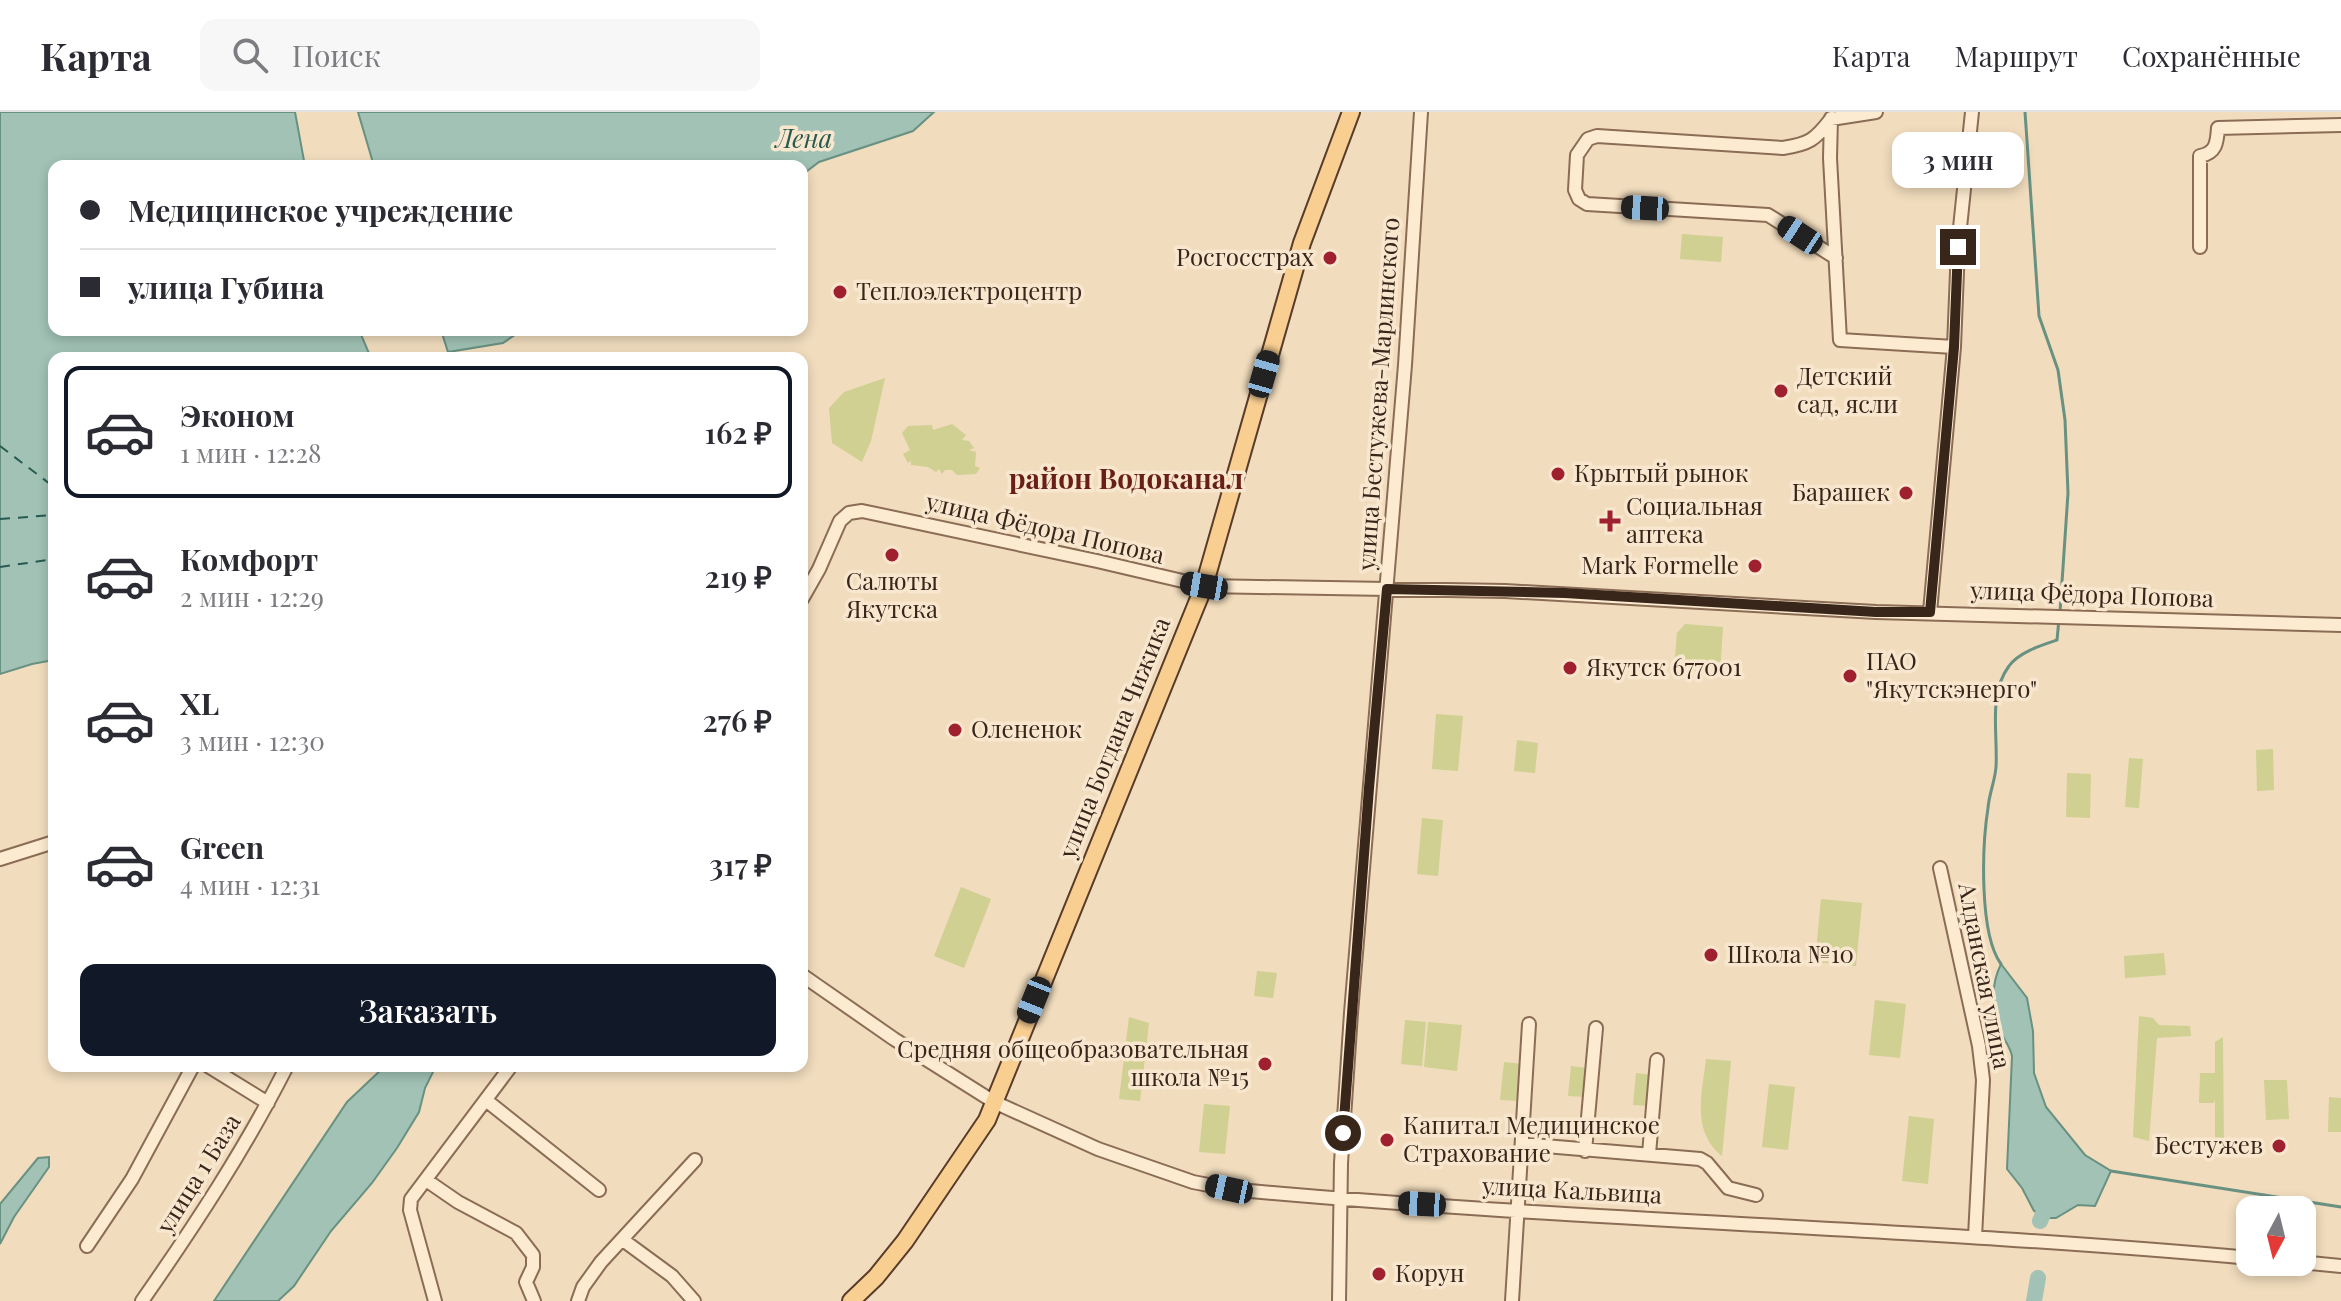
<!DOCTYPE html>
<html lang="ru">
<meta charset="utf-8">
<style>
:root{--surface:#fff;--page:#f7f7f7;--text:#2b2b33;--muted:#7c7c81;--line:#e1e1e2;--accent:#111827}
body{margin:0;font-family:"Playfair Display",serif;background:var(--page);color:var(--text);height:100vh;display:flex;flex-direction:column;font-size:30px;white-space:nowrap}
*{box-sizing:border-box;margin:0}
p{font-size:26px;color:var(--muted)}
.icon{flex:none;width:44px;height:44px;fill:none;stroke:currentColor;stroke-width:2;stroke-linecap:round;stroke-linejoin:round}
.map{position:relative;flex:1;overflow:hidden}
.panel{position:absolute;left:48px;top:240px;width:760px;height:720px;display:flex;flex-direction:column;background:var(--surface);border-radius:16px;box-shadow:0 4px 12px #0003}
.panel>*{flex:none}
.banner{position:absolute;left:48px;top:48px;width:760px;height:176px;border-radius:16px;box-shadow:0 4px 12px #0003;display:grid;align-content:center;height:176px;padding:0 32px;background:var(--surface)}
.needle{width:52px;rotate:187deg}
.fabs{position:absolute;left:2236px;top:1084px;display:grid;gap:16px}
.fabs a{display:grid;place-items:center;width:80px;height:80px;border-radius:16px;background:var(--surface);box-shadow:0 4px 12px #0003;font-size:40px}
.end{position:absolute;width:36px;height:36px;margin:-18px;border:10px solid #39261b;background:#fff;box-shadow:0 0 0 4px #fff}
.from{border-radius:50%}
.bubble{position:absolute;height:56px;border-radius:16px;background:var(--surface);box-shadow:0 4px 12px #0003;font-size:26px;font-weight:600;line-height:56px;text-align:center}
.car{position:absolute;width:24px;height:48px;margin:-24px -12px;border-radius:10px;box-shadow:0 0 6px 2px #0007;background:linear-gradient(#222 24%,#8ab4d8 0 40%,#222 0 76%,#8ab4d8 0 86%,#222 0)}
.banner b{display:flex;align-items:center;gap:28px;height:76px;font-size:30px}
.banner b+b{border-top:2px solid var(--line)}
.banner i{width:20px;height:20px;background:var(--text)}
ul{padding:14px 0 0;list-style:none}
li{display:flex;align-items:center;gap:24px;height:132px;margin:0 16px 12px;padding:0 16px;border:4px solid transparent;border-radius:16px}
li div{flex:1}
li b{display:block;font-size:30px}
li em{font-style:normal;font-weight:600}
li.current{border-color:var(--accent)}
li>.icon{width:72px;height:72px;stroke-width:1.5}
.button{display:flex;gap:16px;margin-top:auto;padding:16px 32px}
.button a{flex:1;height:92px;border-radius:16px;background:var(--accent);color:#fff;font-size:32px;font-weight:600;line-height:92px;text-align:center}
header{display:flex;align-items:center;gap:48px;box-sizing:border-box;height:112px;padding:0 40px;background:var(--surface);border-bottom:2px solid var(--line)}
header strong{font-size:38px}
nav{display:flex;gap:44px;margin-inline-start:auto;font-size:28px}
.search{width:560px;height:72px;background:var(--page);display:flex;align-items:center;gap:20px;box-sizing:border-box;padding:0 28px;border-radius:16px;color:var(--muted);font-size:30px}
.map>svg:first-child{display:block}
</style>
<header>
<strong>Карта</strong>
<div class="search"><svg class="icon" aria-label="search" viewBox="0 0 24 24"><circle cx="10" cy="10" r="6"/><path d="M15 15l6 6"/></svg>Поиск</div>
<nav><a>Карта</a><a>Маршрут</a><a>Сохранённые</a></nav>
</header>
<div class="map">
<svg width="2341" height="1189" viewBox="0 0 2341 1189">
<rect width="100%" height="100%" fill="#f1dcbd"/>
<path fill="#cfd091" d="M1682,122L1723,125L1721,150L1680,147Z
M885,266L871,329L862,350L832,331L829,296L844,280Z
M952,312L966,323L962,328L969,329L974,336L969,338L976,340L975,354L980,356L976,362L957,363L952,358H945L942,362L939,357L936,360L928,355L911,353V349L908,351L903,342L910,338L902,321L908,314L932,313L933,318Z
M1685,512L1723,515L1720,561L1674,557L1677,521Z
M1436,602L1463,604L1458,659L1432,657Z
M1517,628L1538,631L1535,661L1514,659Z
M2273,637L2274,678L2257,679L2256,638Z
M2129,646L2143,647L2139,696L2125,695Z
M2067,661L2091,662L2090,706L2066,705Z
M1422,706L1443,708L1438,764L1417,762Z
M961,775L991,787L964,856L934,844Z
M1821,787L1862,791L1856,854L1815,850Z
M2164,841L2166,863L2125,866L2124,844Z
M1257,859L1277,861L1273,886L1254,884Z
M1875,888L1906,892L1900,946L1869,943Z
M2139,904L2153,906L2159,913L2190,914L2191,924L2157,926L2149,1029L2133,1025Z
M1129,905L1149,911L1140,989L1119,987Z
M1405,908L1426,910L1422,954L1401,952Z
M1428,910L1462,913L1457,959L1424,955Z
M2223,925L2224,1043L2215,1041V987L2214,991H2199L2200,961H2215V930Z
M1706,947L1731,949L1722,1044C1691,1019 1702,982 1706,947Z
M1504,950L1523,952L1520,989L1500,988Z
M1571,954L1588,956L1585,985L1568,984Z
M1636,961L1653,963L1650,994L1633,993Z
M2264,968H2287L2289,1007L2266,1008Z
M1769,972L1795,975L1788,1038L1762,1035Z
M2329,985L2341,986V1020H2328Z
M1204,992L1230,994L1225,1042L1199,1040Z
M1909,1004L1934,1007L1928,1072L1902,1069Z"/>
<path fill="#a1c2b5" stroke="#689182" stroke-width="2" d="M0,0H295L305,54H54V218H359L371,246H54V548L32,552L0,562Z
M358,0H934L913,19L819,50L802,63V54H374Z
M441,218H522L503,231L448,240Z
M2001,852L2027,886L2033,919L2034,961L2046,995L2085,1043L2111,1059L2095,1094L2078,1093L2056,1106H2048L2034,1099L2022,1076L2007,1057L2012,944C2010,935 2005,929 2001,921C1992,898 1990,874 2001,852Z
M385,954H436L425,976L419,1000L397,1036L372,1071L331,1119L294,1174L278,1189H214L347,990Z
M49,1045V1055L14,1105L0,1132V1092L38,1046Z"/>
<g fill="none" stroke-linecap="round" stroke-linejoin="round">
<path stroke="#689182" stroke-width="3" d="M2025,0L2039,204L2058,258L2065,308L2068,381L2060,500
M2001,852C1979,822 1982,734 1988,696C1989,682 1995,669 1996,655C1998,621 1988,582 2009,554C2019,540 2042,533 2057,528L2059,507
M2111,1059L2341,1095"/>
<path stroke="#a1c2b5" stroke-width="16" d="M2040,1109L2051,1084
M2034,1189L2038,1166"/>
<path stroke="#295a52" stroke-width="2" stroke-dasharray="10 8" stroke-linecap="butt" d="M0,334L54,375
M0,407L54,403
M0,455L54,447"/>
<g stroke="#8b6c55" stroke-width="16">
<path id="minor" d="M1831,6L1830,46L1840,228L1954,235
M2200,135V44C2216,41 2217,31 2218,16L2341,13
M1836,146L1768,103L1587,92L1579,87L1575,78L1577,43L1588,27L1597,24L1783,36C1809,32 1815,28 1831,7L1876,0
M802,487L819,457L840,409L849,401L862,399L1097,449L1204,474L1505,479L1876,500L2341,513
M1930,500L1954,235L1958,135L1972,0
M0,747L54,730
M1940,756L1979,934L1983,968L1975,1125
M802,863L894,927L994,990L1098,1037L1193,1070L1229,1077C1569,1109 1910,1115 2250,1146
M208,954L268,991
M487,989L599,1078
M1522,1032L1700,1047L1707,1051L1728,1076L1756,1083
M1585,1039L1596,916
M1649,1042L1657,948
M426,1068L458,1090L516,1121L533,1143V1155L526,1170L534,1189
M623,1128L672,1164L694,1189
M87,1134L132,1067L193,954
M2300,1150L2341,1154
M142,1189C195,1113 245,1037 287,954
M435,1189L410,1098L411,1087L511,954
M578,1189L583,1175L601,1150L695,1048
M1339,1189L1341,1051L1351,901L1405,253L1421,0
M1512,1189L1529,912"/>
</g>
<g stroke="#583b2a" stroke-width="20">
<path id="major" d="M851,1189L876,1165L905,1129L987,1008L1204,474L1302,131L1351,0"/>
</g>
<use href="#minor" stroke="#fcebd1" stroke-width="12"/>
<use href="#major" stroke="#f9ce91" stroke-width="16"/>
</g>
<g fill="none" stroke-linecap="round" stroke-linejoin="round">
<path stroke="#39261b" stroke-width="10" d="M1343,1021L1369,676L1387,477L1565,481L1876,500H1930L1954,235L1958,135"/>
</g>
<g fill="#9f202e" stroke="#f8e7ce" stroke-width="3">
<circle cx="1330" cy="146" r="8"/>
<circle cx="840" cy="180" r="8"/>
<circle cx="1781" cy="279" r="8"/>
<circle cx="1558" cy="362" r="8"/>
<circle cx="1906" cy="381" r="8"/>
<path d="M1606 397h8v8h8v8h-8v8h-8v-8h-8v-8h8z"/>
<circle cx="892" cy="443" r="8"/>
<circle cx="1755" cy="454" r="8"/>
<circle cx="1570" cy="556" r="8"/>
<circle cx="1850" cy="564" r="8"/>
<circle cx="955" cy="618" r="8"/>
<circle cx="1711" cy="843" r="8"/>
<circle cx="1265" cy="952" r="8"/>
<circle cx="1387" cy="1028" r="8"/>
<circle cx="2279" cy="1034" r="8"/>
<circle cx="1379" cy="1162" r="8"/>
</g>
<g text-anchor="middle" stroke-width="7" stroke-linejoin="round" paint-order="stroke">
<g font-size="24" fill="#39261b" stroke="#f8e7ce" text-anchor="start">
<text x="1314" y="154" text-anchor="end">Росгосстрах</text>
<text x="856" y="188">Теплоэлектроцентр</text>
<text x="1797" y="273">Детский<tspan x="1797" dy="28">сад, ясли</tspan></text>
<text x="1574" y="370">Крытый рынок</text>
<text x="1890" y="389" text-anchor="end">Барашек</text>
<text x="1626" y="403">Социальная<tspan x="1626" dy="28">аптека</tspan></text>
<text x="1739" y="462" text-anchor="end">Mark Formelle</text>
<text x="892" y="478" text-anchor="middle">Салюты<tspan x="892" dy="28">Якутска</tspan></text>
<text x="1866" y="558">ПАО<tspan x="1866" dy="28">"Якутскэнерго"</tspan></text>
<text x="1586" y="564">Якутск 677001</text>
<text x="971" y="626">Олененок</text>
<text x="1727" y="851">Школа №10</text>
<text x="1249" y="946" text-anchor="end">Средняя общеобразовательная<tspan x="1249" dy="28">школа №15</tspan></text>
<text x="1403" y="1022">Капитал Медицинское<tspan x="1403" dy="28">Страхование</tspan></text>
<text x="2263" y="1042" text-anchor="end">Бестужев</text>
<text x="1395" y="1170">Корун</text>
</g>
<g font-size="24" fill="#39261b" stroke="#f8e7ce">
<text transform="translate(1379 282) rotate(-86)" y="8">улица Бестужева-Марлинского</text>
<text transform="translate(1045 417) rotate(13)" y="8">улица Фёдора Попова</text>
<text transform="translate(2092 483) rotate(2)" y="8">улица Фёдора Попова</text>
<text transform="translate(1115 626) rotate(-68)" y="8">улица Богдана Чижика</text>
<text transform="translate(1984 864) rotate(79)" y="8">Алданская улица</text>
<text transform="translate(199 1062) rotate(-58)" y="8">улица 1 База</text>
<text transform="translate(1572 1079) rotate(3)" y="8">улица Кальвица</text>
</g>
<g font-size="26" font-style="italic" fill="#295a52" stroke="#f8e7ce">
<text x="804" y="36">Лена</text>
</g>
<g font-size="28" font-weight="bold" fill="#691f17" stroke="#f8e7ce">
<text x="1126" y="377">район Водоканал</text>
</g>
</g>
</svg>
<div class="fabs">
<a><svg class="needle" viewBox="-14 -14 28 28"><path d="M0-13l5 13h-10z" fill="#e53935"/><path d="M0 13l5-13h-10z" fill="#7c7c81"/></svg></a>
</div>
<i class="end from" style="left:1343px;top:1021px"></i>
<i class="end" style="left:1958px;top:135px"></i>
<div class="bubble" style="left:1892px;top:20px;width:132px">3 мин</div>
<i class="car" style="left:1645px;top:96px;rotate:273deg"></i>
<i class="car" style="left:1800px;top:123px;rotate:303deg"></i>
<i class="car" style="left:1264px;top:262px;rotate:16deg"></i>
<i class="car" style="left:1204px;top:474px;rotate:280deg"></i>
<i class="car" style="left:1034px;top:888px;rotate:202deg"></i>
<i class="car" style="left:1229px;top:1077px;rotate:282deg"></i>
<i class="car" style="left:1422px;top:1092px;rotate:273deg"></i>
<div class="banner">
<b><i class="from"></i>Медицинское учреждение</b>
<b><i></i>улица Губина</b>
</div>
<section class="panel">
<ul>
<li class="current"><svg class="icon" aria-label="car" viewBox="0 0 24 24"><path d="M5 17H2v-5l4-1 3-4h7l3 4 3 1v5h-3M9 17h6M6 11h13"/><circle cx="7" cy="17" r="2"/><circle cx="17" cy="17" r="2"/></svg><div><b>Эконом</b><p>1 мин · 12:28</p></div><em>162 ₽</em></li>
<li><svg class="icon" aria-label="car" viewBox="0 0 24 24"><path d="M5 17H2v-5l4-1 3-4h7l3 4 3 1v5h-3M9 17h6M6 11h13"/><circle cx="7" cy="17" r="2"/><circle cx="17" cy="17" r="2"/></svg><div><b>Комфорт</b><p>2 мин · 12:29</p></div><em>219 ₽</em></li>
<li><svg class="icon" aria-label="car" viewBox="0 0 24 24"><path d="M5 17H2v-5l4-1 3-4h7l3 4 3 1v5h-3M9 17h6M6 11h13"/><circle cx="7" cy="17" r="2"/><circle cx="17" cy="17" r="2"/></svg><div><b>XL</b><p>3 мин · 12:30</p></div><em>276 ₽</em></li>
<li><svg class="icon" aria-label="car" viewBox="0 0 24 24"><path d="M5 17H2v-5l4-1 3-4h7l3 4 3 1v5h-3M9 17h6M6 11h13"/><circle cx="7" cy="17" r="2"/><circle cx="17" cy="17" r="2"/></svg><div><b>Green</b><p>4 мин · 12:31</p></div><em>317 ₽</em></li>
</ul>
<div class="button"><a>Заказать</a></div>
</section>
</div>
